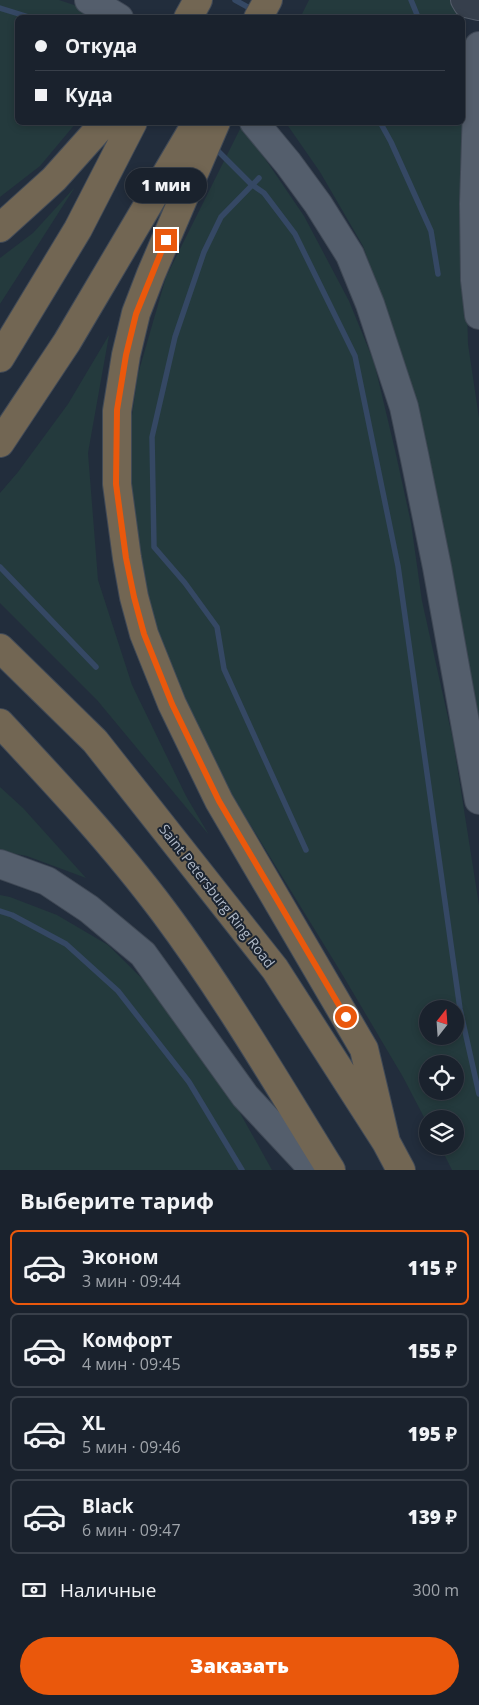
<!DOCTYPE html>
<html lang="ru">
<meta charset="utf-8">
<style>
:root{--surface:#1a222d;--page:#232a35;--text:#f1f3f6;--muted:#9fa4aa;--line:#383f49;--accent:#ea580c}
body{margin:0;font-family:"Open Sans",sans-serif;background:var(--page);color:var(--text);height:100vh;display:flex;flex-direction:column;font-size:19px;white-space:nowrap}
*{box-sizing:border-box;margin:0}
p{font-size:16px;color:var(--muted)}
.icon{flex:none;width:28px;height:28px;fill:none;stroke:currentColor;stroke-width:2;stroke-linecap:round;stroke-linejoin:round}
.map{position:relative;height:1170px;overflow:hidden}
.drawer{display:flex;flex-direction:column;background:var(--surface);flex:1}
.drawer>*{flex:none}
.guide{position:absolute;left:15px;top:15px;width:450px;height:110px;border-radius:8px;box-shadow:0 2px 8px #0003,0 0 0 1px var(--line);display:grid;align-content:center;height:110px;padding:0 20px;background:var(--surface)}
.needle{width:32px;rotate:17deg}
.buttons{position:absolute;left:419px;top:1000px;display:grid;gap:10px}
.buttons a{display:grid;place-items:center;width:45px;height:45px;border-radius:50%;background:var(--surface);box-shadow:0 2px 8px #0003,0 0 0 1px var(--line);font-size:25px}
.end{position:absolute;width:22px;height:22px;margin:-11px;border:6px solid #ea580c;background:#fff;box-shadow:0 0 0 2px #fff}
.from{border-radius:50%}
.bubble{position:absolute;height:35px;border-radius:18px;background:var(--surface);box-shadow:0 2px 8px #0003,0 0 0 1px var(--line);font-size:16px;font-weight:800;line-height:35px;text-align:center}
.guide b{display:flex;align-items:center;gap:18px;height:48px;font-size:19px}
.guide b+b{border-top:1px solid var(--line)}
.guide i{width:12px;height:12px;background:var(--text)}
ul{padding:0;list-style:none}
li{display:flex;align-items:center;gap:15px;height:75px;margin:0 10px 8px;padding:0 10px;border:2px solid var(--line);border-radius:8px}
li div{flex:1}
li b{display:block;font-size:19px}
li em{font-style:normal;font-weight:800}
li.active{border-color:var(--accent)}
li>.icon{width:45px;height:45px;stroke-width:1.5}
h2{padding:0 20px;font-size:22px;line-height:60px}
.pay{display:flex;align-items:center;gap:12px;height:55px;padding:0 20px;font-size:19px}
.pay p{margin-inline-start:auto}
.action{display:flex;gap:10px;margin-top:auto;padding:10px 20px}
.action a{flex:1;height:58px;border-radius:30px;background:var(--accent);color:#fff;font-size:20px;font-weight:800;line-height:58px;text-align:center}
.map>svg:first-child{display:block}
</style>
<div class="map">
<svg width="479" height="1170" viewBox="0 0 479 1170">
<rect width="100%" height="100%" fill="#222d3c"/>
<path fill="#243a3d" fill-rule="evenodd" d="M0,0H59L86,9L101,17L18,18V122L76,123L40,166L0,197Z
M309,0H450L453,6L462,10V18H300Z
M286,123H462L468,344L479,418V744L443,532L424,434L395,335L363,246L320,172Z
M242,125L304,216L349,301L374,362L395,450L411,523L422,601L453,740L479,905V1170H452L440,1146H455V1119H428L427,1123L403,1077L342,974L218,772L178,696L154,620L140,566L132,499L129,436L138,374L166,277ZM428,1009H455V1036H428ZM428,1064H455V1091H428Z
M75,187L0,304V258L33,233Z
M109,335L88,453L98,580L132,685L186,796L209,835L97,700L0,603V493L18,472L68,404Z
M0,787L23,808L86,878L27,856L0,851Z
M0,895L10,897L57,915L108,945L193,1029L272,1170H0Z"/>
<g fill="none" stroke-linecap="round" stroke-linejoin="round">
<path stroke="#354864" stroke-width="5.5" d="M235,0L255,11
M411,0L418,17
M0,8L32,18
M380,122L391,142L431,231L438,274
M324,123L325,122
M213,146L251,184L264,193L295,234L355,356L398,566L460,1009L479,1094
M259,178L221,217L204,252L175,337L152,437L154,547L185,583L217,627L224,669L306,850
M0,567L96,667
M0,911L12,915L66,944L118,991L189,1082L242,1170"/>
<g stroke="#545d6a" stroke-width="26">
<path id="minor" d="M463,0L466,5L479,8"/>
</g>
<g stroke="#3f4855" stroke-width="30">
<path id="major" d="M89,0L119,18
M479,46L474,204L475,280L479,315
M254,122L288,163L318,204L350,255L370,304L404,407L415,459L437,567L479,800
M0,864L47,881L89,909L143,954L245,1096L314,1170"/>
</g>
<g stroke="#414a57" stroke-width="30">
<path id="highway" d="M188,18L198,0
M258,18L268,0
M216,122L151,274L136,313L126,355L117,411V484L127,558L134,597L144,634L172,704L219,801L364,1049L386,1142
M0,228L54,179L105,122
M0,358L78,229L133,122
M0,443L67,342L197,122
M0,648L95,741L275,969L386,1142L401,1170
M0,723C57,784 114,845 164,912C225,994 277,1083 331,1170"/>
</g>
<use href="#minor" stroke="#363f4c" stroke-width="24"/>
<use href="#major" stroke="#545e6c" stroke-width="28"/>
<use href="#highway" stroke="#726653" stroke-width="28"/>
</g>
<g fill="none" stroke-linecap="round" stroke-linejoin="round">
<path stroke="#ea580c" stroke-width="6" d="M166,240L136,314L126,355L117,410L116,484L126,558L134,597L144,634L172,704L219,801L346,1017"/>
</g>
<g text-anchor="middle" stroke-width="4" stroke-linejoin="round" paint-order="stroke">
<g font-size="14" fill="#b1bac8" stroke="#1b2431">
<text transform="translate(217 896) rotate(52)" y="5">Saint Petersburg Ring Road</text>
</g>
</g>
</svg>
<div class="buttons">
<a><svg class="needle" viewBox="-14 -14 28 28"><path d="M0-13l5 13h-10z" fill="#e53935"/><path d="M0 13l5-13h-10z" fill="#9fa4aa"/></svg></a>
<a><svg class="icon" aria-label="locate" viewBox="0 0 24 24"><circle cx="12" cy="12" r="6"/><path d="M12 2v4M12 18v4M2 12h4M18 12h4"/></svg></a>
<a><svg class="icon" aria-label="layers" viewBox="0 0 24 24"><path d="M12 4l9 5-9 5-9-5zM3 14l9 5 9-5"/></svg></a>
</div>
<i class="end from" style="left:346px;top:1017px"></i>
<i class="end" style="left:166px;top:240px"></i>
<div class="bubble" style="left:125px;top:168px;width:82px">1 мин</div>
<div class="guide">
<b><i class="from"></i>Откуда</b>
<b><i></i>Куда</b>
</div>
</div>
<section class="drawer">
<h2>Выберите тариф</h2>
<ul>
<li class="active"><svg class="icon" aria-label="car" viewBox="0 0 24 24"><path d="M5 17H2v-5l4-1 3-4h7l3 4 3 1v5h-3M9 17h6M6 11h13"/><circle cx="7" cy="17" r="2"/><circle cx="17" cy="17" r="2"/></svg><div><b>Эконом</b><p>3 мин · 09:44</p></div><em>115 ₽</em></li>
<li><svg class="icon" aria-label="car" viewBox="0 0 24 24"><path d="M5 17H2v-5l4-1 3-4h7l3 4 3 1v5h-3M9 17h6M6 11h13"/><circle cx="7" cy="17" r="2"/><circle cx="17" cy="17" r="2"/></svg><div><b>Комфорт</b><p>4 мин · 09:45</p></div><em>155 ₽</em></li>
<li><svg class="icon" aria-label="car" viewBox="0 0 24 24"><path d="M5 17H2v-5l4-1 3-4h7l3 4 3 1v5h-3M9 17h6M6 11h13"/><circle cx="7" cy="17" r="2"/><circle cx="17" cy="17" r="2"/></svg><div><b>XL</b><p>5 мин · 09:46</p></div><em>195 ₽</em></li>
<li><svg class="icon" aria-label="car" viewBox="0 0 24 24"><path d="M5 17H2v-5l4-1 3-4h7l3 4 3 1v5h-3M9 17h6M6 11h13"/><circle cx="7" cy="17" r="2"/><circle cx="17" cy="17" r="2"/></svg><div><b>Black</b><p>6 мин · 09:47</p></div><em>139 ₽</em></li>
</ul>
<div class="pay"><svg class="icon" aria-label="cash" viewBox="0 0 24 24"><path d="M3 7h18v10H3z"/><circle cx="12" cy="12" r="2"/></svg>Наличные<p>300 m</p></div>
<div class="action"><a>Заказать</a></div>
</section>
